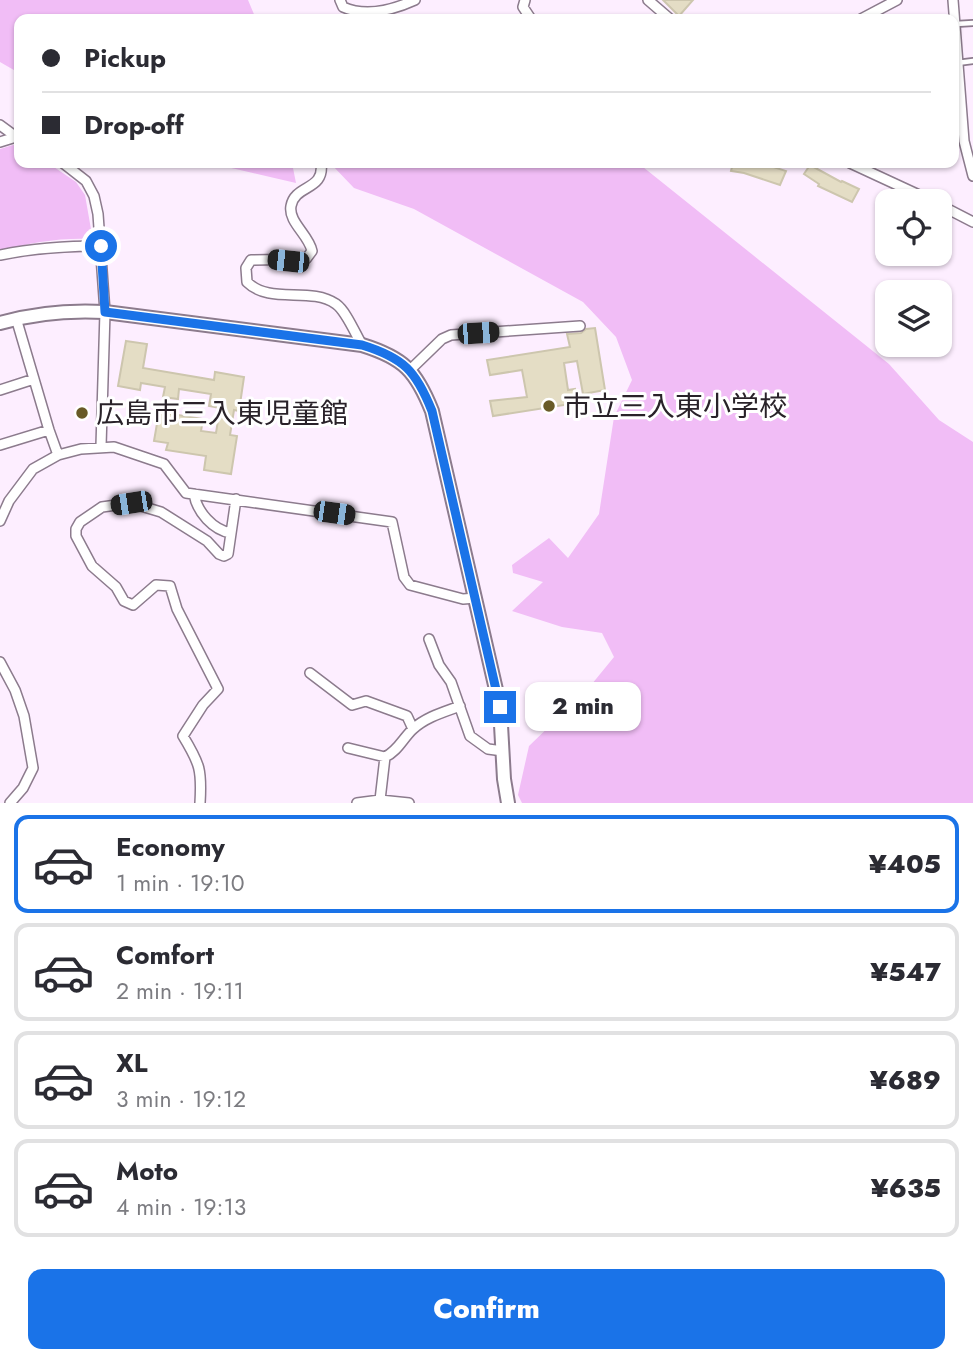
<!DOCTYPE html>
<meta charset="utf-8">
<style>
:root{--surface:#fff;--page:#f7f7f7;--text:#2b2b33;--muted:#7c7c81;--line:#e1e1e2;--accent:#1a73e8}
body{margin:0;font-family:Jost,"Noto Sans JP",sans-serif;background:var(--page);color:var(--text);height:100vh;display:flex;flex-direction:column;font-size:26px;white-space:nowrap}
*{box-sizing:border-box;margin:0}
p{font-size:23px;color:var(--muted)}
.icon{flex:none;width:38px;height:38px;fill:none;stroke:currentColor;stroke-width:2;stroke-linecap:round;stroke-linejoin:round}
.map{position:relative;height:803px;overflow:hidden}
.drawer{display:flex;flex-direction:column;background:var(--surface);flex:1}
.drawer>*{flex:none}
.guide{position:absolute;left:14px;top:14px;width:945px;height:154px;border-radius:14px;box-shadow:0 2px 5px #0004;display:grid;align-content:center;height:154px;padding:0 28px;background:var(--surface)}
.fabs{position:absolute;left:875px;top:189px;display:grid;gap:14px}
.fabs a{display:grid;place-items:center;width:77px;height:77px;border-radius:14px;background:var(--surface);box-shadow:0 2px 5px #0004;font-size:35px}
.end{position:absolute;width:32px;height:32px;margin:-16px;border:9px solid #1a73e8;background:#fff;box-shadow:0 0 0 4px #fff}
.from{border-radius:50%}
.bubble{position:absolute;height:49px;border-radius:14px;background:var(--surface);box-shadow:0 2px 5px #0004;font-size:23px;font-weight:800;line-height:49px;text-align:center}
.car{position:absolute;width:21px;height:42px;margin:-21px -10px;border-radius:9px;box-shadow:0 0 5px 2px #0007;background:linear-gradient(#222 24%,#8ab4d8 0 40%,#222 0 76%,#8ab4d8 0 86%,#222 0)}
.guide b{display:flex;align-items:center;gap:24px;height:66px;font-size:26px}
.guide b+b{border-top:2px solid var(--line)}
.guide i{width:18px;height:18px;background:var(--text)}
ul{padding:12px 0 0;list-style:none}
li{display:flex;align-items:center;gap:21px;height:98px;margin:0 14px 10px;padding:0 14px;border:4px solid var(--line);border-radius:14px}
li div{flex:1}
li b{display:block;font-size:26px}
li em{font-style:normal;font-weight:800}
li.on{border-color:var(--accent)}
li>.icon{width:63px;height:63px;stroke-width:1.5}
.button{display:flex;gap:14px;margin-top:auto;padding:14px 28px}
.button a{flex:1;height:80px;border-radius:14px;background:var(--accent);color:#fff;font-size:28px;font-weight:800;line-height:80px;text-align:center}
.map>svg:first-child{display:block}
</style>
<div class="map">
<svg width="973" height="803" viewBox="0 0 973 803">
<rect width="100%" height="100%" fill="#fdeeff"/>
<path fill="#f1bdf6" d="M0,0H248L256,19H19V73L0,62Z
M13,145L19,146V163H48L76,182L85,195L92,235L89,239C58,238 30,243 0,251V149Z
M210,163H292L296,183Z
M330,163H638L889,364L939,420L973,442V803H522L518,795L529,746L587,690L614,657L602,633L562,627L512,611L543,582L513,573L512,565L549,538L568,558L599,514L614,417L632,380L616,337L583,302L414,209L354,188Z"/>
<path fill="#e4ddc5" stroke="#cdc6ae" stroke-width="2" d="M663,0H693L679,16Z
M733,163L755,165L756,163H768L767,165L786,171L780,185L744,173L731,171Z
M810,165L841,182L842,181L859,189L852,202L818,186L819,184L804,174Z
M595,328L605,390L583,394L577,361L564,363L568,390L575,389L577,403L493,416L490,401L527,397L522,370L490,375L487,360L570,347L567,334L581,333L586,329Z
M126,341L147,344L143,368L214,380L215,372L244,377L239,411L234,410L230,435L237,436L231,474L204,470L206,456L166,450L168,443L154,441L159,412L203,419L201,431L216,433L220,408L209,406L211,394L179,389L178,399L163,397L165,387L141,383L140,390L118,386Z"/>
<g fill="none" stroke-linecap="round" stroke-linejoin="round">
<g stroke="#8c7b8d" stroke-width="8">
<path id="lane" d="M956,24L973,23
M957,63L973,61"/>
</g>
<g stroke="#8c7b8d" stroke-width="12">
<path id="street" d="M340,0L343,7C365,17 393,10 415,0
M525,0L523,7L531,19
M648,0L670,19
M953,0L964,141L973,176
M861,19L897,0
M0,125L19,139
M0,142L16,137
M63,163L86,181L94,196L98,214L105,312L101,446
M321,163C325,191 295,184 291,206C288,222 309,235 312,251L306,259L251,260L246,268L247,282C270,305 310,286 336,304C346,311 355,333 362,345
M850,163L932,201
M940,205L973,222
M0,255C34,248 67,246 101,246
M16,318L49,430L58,455
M410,370L442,339L451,335L580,326
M0,390L34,379
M0,445L49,430
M194,494C197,512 213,530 231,533
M0,521L9,501L33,469L58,455L81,449L114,447L164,464L186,493L392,522L404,577L410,585L463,599L476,598
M429,639L439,665L451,682L470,736L488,749L503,751
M0,662L15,690L24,716L33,768L23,788L10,803
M310,673L352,705L366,701L407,716L413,729
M348,748L385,757C398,751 403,738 413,729C426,717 444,712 460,706
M380,800L385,757
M200,803C202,770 200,764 183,736L203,705L218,689L177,609L170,586L156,585L133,605L124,601L116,587L92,566L76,536V529L80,522L102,507L131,503L161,512L207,541L219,554L224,556L228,554L236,499
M357,803L380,800L409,803"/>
</g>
<g stroke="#8c7b8d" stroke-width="16">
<path id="secondary" d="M0,323C35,313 69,310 105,312L362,345C404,358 416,371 432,411L500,707L504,779L508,803"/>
</g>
<use href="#lane" stroke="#fff" stroke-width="4.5"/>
<use href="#street" stroke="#fff" stroke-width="9"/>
<use href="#secondary" stroke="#fff" stroke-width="12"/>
</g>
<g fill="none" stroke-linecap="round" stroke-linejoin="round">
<path stroke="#1a73e8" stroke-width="9" d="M101,246L105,312L362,345C404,358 416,371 432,411L500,707"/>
</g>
<g fill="#685a27" stroke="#fff" stroke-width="2.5">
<circle cx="549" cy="406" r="7"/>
<circle cx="82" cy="413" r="7"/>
</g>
<g text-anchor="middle" stroke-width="6" stroke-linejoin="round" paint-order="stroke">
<g font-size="28" fill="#292229" stroke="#fff" text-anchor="start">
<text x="563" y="416">市立三入東小学校</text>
<text x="96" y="423">広島市三入東児童館</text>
</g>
</g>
</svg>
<div class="fabs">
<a><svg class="icon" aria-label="locate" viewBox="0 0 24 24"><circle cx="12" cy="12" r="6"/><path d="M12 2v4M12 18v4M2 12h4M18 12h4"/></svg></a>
<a><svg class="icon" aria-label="layers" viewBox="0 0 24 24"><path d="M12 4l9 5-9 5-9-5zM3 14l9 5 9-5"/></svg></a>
</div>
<i class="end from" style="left:101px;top:246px"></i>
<i class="end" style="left:500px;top:707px"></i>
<div class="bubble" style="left:525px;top:682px;width:116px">2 min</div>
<i class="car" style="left:288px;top:261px;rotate:276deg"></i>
<i class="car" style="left:478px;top:333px;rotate:86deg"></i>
<i class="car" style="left:131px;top:503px;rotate:261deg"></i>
<i class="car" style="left:334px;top:513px;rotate:98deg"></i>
<div class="guide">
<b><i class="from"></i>Pickup</b>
<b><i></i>Drop-off</b>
</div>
</div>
<section class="drawer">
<ul>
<li class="on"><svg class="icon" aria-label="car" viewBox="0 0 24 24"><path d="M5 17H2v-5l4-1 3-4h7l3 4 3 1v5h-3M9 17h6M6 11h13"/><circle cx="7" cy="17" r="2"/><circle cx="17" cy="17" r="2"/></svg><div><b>Economy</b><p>1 min · 19:10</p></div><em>¥405</em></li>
<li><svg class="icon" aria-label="car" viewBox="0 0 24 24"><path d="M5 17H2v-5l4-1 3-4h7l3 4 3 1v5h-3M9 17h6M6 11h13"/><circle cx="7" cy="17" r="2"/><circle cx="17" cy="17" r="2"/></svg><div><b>Comfort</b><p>2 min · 19:11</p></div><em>¥547</em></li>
<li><svg class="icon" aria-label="car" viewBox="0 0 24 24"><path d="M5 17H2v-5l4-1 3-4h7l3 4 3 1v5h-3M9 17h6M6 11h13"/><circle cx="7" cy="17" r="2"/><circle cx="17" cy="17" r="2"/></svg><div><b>XL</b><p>3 min · 19:12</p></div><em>¥689</em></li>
<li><svg class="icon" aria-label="car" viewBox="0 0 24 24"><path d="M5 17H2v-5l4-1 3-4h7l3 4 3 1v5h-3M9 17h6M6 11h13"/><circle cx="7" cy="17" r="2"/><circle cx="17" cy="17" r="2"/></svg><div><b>Moto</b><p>4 min · 19:13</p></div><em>¥635</em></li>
</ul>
<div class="button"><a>Confirm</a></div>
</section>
